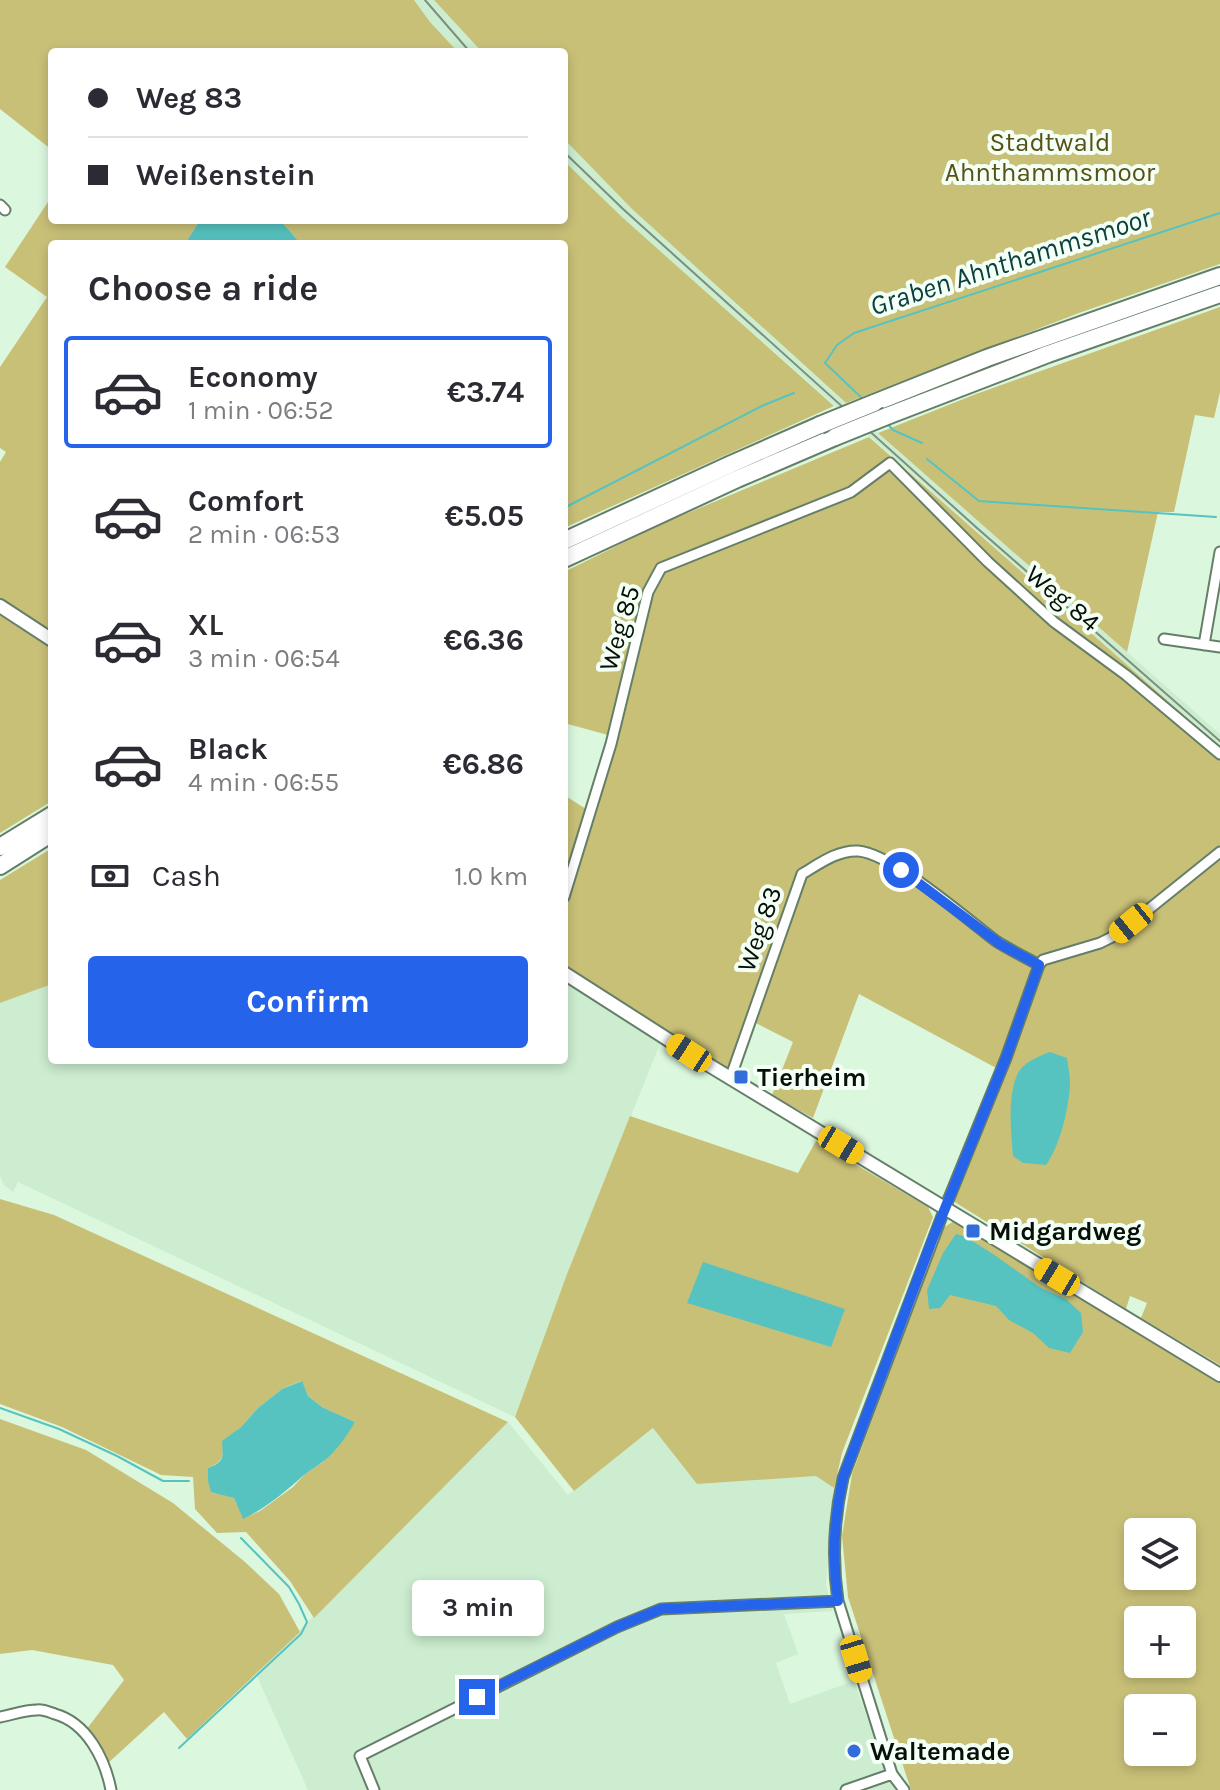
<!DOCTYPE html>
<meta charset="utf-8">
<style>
:root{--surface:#fff;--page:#f7f7f7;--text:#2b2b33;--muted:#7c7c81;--line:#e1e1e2;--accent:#2563eb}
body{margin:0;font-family:Karla,sans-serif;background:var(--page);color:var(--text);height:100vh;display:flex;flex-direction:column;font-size:30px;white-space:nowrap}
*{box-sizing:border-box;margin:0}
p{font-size:26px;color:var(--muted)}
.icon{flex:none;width:44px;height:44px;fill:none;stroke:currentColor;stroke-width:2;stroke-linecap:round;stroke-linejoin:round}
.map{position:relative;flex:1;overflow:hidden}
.sheet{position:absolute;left:48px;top:240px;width:520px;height:824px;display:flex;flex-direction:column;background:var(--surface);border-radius:8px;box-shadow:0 4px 12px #0003}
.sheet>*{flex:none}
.top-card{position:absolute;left:48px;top:48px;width:520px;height:176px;border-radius:8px;box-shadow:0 4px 12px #0003;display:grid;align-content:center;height:176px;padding:0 40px;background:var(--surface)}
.buttons{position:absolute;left:1124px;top:1518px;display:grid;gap:16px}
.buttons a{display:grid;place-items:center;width:72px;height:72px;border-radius:8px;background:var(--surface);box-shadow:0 4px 12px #0003;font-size:40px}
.end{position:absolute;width:36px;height:36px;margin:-18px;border:10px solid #2563eb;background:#fff;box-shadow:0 0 0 4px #fff}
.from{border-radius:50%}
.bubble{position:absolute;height:56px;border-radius:8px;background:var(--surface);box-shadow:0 4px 12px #0003;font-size:26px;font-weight:700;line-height:56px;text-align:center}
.car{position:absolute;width:24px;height:48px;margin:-24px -12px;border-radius:10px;box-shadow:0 0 6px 2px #0007;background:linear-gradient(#f5c518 24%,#345 0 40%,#f5c518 0 76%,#345 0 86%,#f5c518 0)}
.top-card b{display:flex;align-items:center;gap:28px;height:76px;font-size:30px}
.top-card b+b{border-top:2px solid var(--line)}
.top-card i{width:20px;height:20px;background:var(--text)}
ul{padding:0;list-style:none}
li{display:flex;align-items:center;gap:24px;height:112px;margin:0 16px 12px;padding:0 24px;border:4px solid transparent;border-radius:8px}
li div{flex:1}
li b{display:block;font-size:30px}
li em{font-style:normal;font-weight:700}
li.active{border-color:var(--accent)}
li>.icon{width:72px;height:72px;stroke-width:1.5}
h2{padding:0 40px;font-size:36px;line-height:96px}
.pay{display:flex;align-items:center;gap:20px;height:88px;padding:0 40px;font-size:30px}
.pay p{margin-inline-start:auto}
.cta{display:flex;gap:16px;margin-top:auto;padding:16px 40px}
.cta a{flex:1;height:92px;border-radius:8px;background:var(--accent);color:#fff;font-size:32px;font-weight:700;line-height:92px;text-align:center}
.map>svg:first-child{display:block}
</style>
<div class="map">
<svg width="1220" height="1790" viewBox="0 0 1220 1790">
<rect width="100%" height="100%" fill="#dbf7de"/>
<path fill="#ccedcf" d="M414,0H434L482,52H458L430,22Z
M564,139L632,209L878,433L1220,734V747L622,217L564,161Z
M564,981L660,1044L567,1274L515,1417L18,1182L13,1192L4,1185L0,1176V1003L52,984V1060H564Z
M508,1422L568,1495L654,1428L697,1484L816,1476L834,1488L826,1585L833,1611L784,1614L798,1654L776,1663L790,1704L854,1681L885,1768L895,1790H308L256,1674Z"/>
<path fill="#c9c078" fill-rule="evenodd" d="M0,0H414L430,22L458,52H52V150L0,109Z
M434,0H1220V264L1079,313L846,403L632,209L564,139V52H482Z
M564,161L622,217L834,406L564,528V244H301L280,220H564Z
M52,196V220H200L185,244H52V631L0,599V462L6,452L0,448V367L47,297L5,267Z
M1220,307V392L1214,418L1195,415L1174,512H1158L1127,652L878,433L976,394Z
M869,437L1220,747V848L1118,929L1079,946L1034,960L998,1069L859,994L813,1118L772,1095L793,1042L748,1019L728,1068L659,1029L564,968V795L586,809L608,735L564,723V572L659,525Z
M0,615L52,649V801L0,833Z
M52,848V984L0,1003V880Z
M1220,859V1365L1141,1318L1147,1303L1130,1296L1126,1309L953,1201L1045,965L1100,947L1121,935Z
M630,1116L798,1173L816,1141L928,1207L933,1217L842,1453L834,1488L816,1476L697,1484L653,1428L574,1491L515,1417L567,1274Z
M0,1199L54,1215L508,1422L314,1618L290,1581L246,1532L217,1533L195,1509L193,1477L161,1475L62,1427L0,1404ZM301,1381L308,1396L322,1407L355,1422L323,1462L305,1474L293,1487L260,1511L243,1518L234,1498L222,1494L208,1468C224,1461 223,1457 223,1441L241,1427L258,1408L282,1389Z
M954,1221L1220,1383V1790H911L848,1597L842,1536L852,1474L943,1228ZM1138,1532H1182V1576H1138ZM1138,1620H1182V1664H1138ZM1138,1708H1182V1752H1138Z
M0,1419L86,1450L173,1503L245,1562L279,1594L300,1632L187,1739L164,1712L107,1764L86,1730L124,1680L113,1665L32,1650L0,1654Z"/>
<path fill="#56c3c0" d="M200,220H280L301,244H185Z
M1050,1052L1067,1058C1068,1066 1070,1075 1070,1084C1069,1108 1060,1146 1046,1165L1023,1163L1013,1156C1011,1132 1007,1096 1018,1073C1024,1062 1039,1056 1050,1052Z
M956,1234L966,1237L993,1254L1041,1288L1066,1299L1081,1313L1083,1332L1070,1353L1049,1348L1033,1333L1009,1320L996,1306L950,1295L940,1308L929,1309L927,1290L943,1253Z
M703,1262L845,1309L831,1347L687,1303Z
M302,1381L308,1396L322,1407L355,1422C346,1437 338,1449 324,1461C318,1466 310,1470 304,1475C285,1492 266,1508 243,1519L234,1498L211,1492L208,1481V1468C225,1462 223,1457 222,1441L241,1427L258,1408L282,1389Z"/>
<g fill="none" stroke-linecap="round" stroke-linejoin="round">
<path stroke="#56c3c0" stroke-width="2" d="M865,401L825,363L837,345L854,333L1220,213
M886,422L893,430L922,443
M927,459L979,501L1216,517
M564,508L764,405L794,393
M0,1408L59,1429L117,1456L163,1481H189
M179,1748L301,1634L307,1622L299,1604L289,1587L241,1538"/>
<g stroke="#657e68" stroke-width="13">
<path id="street" d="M0,205L5,210
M1164,639L1220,647
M1204,645L1220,552
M564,897L611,744L648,592L661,568L851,492L890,463L988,562L1054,622L1126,675L1220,754
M730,1079L802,874C819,864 837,850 858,851C891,853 967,919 996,941C1010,950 1025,957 1039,965
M0,1717C11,1715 25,1710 37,1710C42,1709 49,1712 55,1714C87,1723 105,1759 111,1790
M374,1790L360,1756L617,1627L661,1609L838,1601
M846,1790L892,1774
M904,1790L892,1774L838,1601C832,1560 834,1518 843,1478L945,1208L1006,1058L1039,965L1043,960L1100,943L1118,934L1220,852"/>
</g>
<g stroke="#657e68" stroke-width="16">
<path id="secondary" d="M0,606L52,640
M564,973L689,1053L1220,1375"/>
</g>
<g stroke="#657e68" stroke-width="20">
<path id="highway" d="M874,403L987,358L1220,276
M887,416L1048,354L1220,294
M564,541L729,465L820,425
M564,559L737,479L835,437
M0,847L52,815
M0,866L52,833"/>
</g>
<use href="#street" stroke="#fff" stroke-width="9"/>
<use href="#secondary" stroke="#fff" stroke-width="12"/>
<use href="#highway" stroke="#fff" stroke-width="16"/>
<path stroke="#7b8f7e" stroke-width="2" d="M425,0L470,52
M564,152L623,209L977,528L1220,741"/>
<g stroke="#657e68" stroke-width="20" stroke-linecap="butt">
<path id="highway-bridge" d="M820,425L874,403
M835,437L887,416"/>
</g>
<use href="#highway-bridge" stroke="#fff" stroke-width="16"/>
</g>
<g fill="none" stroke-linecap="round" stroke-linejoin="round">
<path stroke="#2563eb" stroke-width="10" d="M477,1697L617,1627L661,1609L838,1601C832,1560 834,1518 843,1478L933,1238L1006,1058L1039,965L1000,944L901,870"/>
</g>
<g fill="#336ddc" stroke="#f4fff5" stroke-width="3">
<rect x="733" y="1069" width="16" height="16" rx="4"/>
<rect x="965" y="1223" width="16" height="16" rx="4"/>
<circle cx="854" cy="1751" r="8"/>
</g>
<g text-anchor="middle" stroke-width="8" stroke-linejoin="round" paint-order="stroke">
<g font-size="26" fill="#585117" stroke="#f4fff5">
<text x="1050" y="151">Stadtwald<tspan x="1050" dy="30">Ahnthammsmoor</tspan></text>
</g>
<g font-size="26" fill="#071008" stroke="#f4fff5">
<text transform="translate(1063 598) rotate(40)" y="9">Weg 84</text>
<text transform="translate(619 628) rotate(-74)" y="9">Weg 85</text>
<text transform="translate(759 929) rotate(-71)" y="9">Weg 83</text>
</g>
<g font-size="26" font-weight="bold" fill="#071008" stroke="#f4fff5" text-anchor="start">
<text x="757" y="1086">Tierheim</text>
<text x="989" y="1240">Midgardweg</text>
<text x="870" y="1760">Waltemade</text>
</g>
<g font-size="28" font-style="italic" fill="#0c403f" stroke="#f4fff5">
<text transform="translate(1010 261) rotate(-18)" y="10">Graben Ahnthammsmoor</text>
</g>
</g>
</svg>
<div class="buttons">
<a><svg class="icon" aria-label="layers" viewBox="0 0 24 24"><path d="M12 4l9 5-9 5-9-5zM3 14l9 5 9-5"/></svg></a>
<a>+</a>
<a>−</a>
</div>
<i class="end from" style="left:901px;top:870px"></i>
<i class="end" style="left:477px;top:1697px"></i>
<div class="bubble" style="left:412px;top:1580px;width:132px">3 min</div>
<i class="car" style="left:1131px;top:923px;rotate:231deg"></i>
<i class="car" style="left:689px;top:1053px;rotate:303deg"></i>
<i class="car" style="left:841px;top:1145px;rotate:121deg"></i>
<i class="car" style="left:1057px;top:1277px;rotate:301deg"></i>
<i class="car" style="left:856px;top:1659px;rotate:163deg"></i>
<div class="top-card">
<b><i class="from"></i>Weg 83</b>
<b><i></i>Weißenstein</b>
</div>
<section class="sheet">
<h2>Choose a ride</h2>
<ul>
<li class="active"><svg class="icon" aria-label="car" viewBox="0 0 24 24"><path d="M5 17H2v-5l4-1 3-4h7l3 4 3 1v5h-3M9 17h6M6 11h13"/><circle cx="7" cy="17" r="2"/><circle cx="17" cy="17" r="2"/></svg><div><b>Economy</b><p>1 min · 06:52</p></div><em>€3.74</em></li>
<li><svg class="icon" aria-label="car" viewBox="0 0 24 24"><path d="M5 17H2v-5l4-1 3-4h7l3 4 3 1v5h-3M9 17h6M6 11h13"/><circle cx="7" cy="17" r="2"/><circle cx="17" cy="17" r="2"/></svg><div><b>Comfort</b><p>2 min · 06:53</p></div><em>€5.05</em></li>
<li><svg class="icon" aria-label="car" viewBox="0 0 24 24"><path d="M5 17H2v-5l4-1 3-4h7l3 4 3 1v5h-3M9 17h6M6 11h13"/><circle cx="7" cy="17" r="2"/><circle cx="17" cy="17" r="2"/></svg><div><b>XL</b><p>3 min · 06:54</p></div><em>€6.36</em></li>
<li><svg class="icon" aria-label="car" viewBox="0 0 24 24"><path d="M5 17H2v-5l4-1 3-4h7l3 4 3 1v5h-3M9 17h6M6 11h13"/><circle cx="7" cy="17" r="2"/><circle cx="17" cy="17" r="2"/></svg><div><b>Black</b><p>4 min · 06:55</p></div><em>€6.86</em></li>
</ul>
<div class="pay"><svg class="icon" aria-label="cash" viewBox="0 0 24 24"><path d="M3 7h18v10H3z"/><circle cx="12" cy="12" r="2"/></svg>Cash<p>1.0 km</p></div>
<div class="cta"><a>Confirm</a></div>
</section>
</div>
